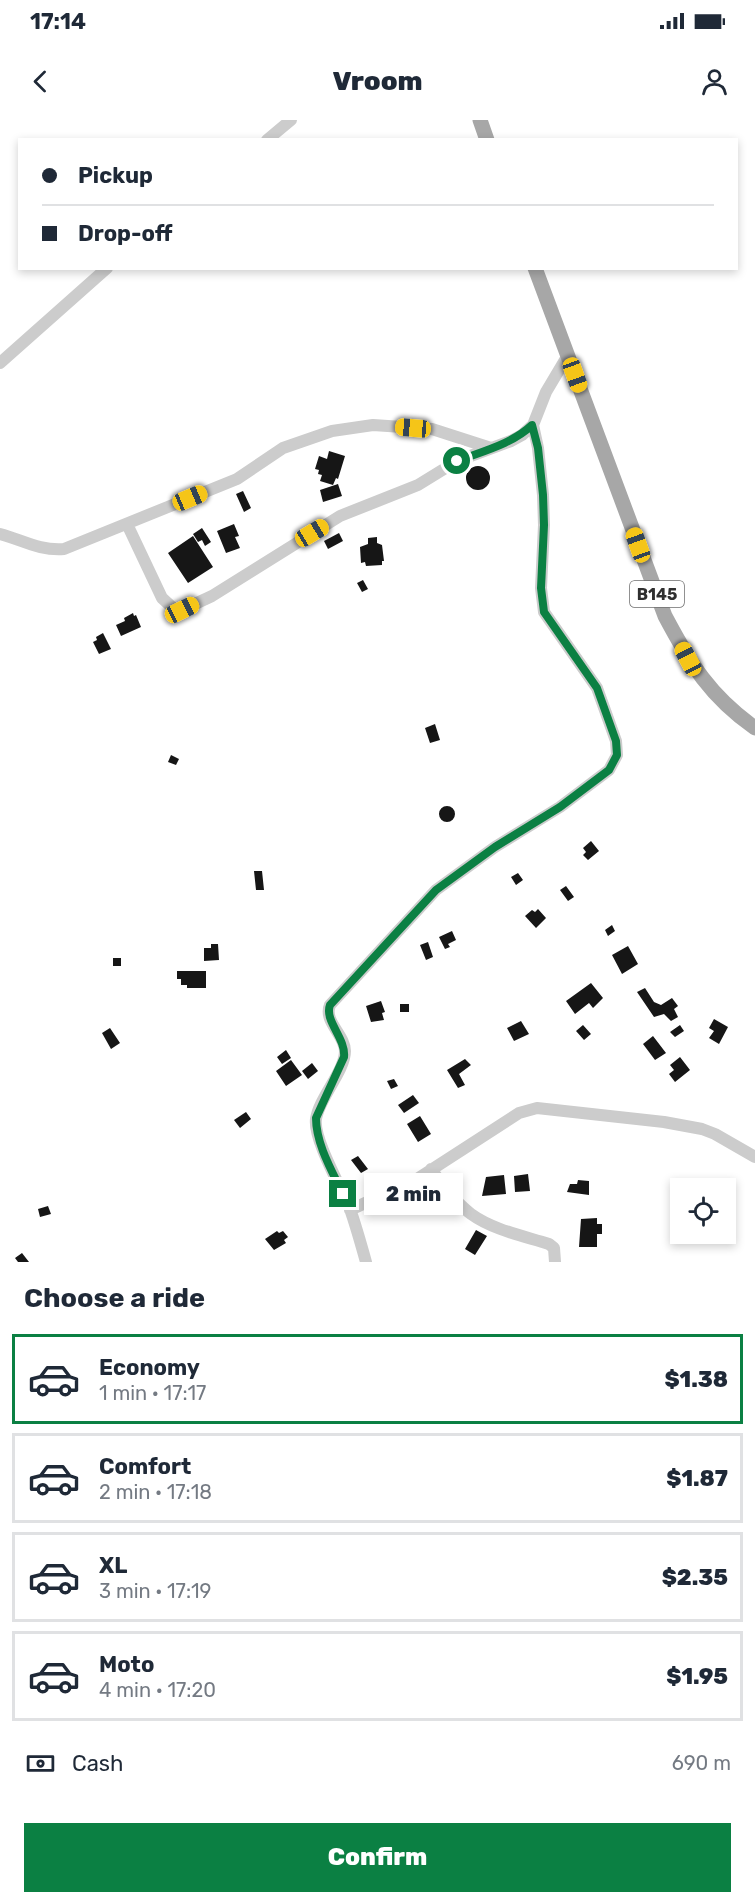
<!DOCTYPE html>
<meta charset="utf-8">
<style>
:root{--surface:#fff;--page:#f2f2f3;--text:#1f2937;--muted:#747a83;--line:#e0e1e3;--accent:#0b8043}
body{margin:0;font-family:Rubik,sans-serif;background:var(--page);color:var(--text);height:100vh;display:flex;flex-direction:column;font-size:22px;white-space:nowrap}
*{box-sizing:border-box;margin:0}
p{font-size:20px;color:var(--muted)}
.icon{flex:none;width:33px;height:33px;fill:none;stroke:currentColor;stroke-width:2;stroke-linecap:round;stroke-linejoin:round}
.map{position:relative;height:1142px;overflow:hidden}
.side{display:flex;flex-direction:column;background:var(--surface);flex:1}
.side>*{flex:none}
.top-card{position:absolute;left:18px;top:18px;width:720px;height:132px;border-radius:0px;box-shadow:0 3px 9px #0003;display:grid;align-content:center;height:132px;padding:0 24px;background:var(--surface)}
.tools{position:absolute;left:670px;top:1058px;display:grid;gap:12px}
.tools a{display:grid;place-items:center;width:66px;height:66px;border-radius:0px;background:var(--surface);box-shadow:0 3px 9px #0003;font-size:30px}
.end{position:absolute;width:27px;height:27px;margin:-14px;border:8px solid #0b8043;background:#fff;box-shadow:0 0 0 3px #fff}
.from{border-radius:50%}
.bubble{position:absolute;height:42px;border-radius:0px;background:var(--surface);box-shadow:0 3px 9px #0003;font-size:20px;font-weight:800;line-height:42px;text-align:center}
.car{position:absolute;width:18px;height:36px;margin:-18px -9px;border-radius:8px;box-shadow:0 0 4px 2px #0007;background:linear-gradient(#f5c518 24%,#345 0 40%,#f5c518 0 76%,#345 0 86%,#f5c518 0)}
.top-card b{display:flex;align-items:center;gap:21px;height:57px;font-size:22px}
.top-card b+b{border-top:2px solid var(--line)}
.top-card i{width:15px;height:15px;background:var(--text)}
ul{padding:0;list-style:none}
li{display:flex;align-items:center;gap:18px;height:90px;margin:0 12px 9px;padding:0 12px;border:3px solid var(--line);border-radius:0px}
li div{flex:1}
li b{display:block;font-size:22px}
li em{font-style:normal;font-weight:800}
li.on{border-color:var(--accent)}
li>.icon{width:54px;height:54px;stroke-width:1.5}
h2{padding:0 24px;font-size:27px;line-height:72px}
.pay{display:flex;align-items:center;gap:15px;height:66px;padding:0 24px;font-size:22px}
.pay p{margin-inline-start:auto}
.action{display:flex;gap:12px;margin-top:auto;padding:12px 24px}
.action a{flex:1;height:69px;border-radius:0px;background:var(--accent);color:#fff;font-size:24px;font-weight:800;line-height:69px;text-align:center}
.status{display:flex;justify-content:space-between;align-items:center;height:42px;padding:0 30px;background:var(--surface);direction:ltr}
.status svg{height:16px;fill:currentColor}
header{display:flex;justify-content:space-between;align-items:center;height:78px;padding:0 24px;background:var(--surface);font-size:27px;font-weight:800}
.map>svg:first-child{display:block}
</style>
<div class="status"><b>17:14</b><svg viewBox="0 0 49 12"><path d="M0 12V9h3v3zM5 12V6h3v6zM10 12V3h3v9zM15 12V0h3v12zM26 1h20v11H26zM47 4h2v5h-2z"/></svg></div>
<header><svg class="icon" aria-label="back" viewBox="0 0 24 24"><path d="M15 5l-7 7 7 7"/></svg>Vroom<svg class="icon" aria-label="person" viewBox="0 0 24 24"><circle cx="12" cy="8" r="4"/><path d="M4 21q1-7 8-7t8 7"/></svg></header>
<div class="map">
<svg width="755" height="1142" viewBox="0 0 755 1142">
<rect width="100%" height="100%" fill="#fff"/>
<path fill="#161616" d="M329,331L345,336L338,359L336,358L333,365L320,361L322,355L318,354L319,350L315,349L319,336L327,339Z
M466 358a12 12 0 1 1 24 0a12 12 0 1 1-24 0Z
M338,364L342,376L323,382L320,370Z
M243,371L251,388L244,392L236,374Z
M234,404L239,416L235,417L240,428L226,433L217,411Z
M202,408L211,422L205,426L202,420L198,422L193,414Z
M339,413L343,421L328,429L324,421Z
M193,416L213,447L188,463L168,433Z
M377,417V423L382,425L384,441H382V445L366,446L365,442L361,443L360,427L368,424V418Z
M363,460L368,469L362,472L357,463Z
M133,493L134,496L136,495L141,507L121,516L116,505L125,501L124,498Z
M103,513L111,529L99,534L93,522L97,520L96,517Z
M435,604L440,620L430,623L425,608Z
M171,635L179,639L176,645L168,642Z
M439 694a8 8 0 1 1 16 0a8 8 0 1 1-16 0Z
M591,721L599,731L588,740L583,735L586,732L583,728Z
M254,751H262L264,770H256Z
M518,753L523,760L516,765L511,757Z
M566,766L574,777L568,781L560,770Z
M538,789L546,798L536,808L525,796L532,790L535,792Z
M612,805L615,811L608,816L605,810Z
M452,811L456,820L448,824L450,827L445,829L439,817Z
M428,822L433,837L426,840L420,825Z
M211,824H218L219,840L204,841V828H211Z
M628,826L638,844L622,854L612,835Z
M113,838H121V846H113Z
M177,851H206V868H187V865H181V859H177Z
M591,863L603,878L593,888L589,883L575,894L566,881Z
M645,868L654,882L661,885L672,878L678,886L674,889L678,897L671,901L664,894L654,897L637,872Z
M381,881L385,892L382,893L384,900L371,902L366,886Z
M400,884H409V892H400Z
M714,899L728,907L719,924L709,918L714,911L709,908Z
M521,901L529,914L514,921L507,908Z
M583,905L591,914L584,920L576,911Z
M680,905L684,911L675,917L670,912Z
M110,908L120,923L111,929L102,913Z
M653,916L666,933L655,940L643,924Z
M286,930L291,938L282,944L277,937Z
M680,937L690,950L675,962L669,954L674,950L670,945Z
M465,939L471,945L459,954L465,965L458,968L447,950Z
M291,940L302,955L286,966L276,951Z
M312,943L318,951L308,959L302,951Z
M394,959L398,966L391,969L387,961Z
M413,975L419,983L404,993L398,985Z
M246,992L251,999L240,1008L234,1000Z
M420,996L431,1014L418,1022L407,1004Z
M358,1036L368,1049L361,1053L351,1040Z
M528,1054L530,1071L515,1072L514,1056Z
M504,1055L506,1074L482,1076L486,1057Z
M578,1060L589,1061V1075L567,1072L570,1064H577Z
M48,1086L51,1094L40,1097L38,1089Z
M597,1098V1104H602V1114H597V1127H579L581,1099Z
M476,1110L487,1116L475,1135L465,1129Z
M277,1111L279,1113L283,1111L288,1117L284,1120L286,1123L274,1130L265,1119Z
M22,1133L29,1142H18L15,1138Z"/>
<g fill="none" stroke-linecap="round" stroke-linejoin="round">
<path stroke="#ccc" stroke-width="12" d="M267,20L291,0
M0,243L107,148
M127,404L162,478L174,489L182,490L212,476L340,396L418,365L457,341L511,321L522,315L533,305L546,272L568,235
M0,414C22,420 40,431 64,429L237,359L283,328L332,311L373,305L432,309L491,328
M431,1049C443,1065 455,1082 471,1094C493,1110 524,1116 549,1124L554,1128L555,1142
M350,1090L417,1059L519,993L537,988L664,1002L702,1009L715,1014L755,1037
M366,1142C361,1124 356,1106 350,1089C342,1069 313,1019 316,999C319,978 345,951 345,931C345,915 323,901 330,885L436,770L495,727L560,687L609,650L617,635L616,621L597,568L544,492L541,468L544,405L543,375L538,328L533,305"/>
<path stroke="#a7a7a7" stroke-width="15" d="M480,0L487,20
M535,148L665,496C691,545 710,576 755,608"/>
</g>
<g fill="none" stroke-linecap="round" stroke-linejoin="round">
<path stroke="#0b8043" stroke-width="8" d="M343,1074C332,1051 316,1024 316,998L344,937C346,918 324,901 330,885L436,770L495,727L560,687L609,650L617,635L616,621L597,568L544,492L541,468L544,405L543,375L538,328L532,305C512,324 483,331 457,341"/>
</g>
<g text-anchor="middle" stroke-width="6" stroke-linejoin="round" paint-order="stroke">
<rect fill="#fff" stroke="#6d6d6d" stroke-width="1.5" x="630" y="461" width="54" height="26" rx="4.5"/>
<g font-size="16" font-weight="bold" fill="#2f2f2f">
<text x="657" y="480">B145</text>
</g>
</g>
</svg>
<div class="tools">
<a><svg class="icon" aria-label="locate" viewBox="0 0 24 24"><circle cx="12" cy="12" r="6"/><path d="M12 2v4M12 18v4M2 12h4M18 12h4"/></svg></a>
</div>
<i class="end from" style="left:457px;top:341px"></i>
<i class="end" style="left:343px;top:1074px"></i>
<div class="bubble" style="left:364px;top:1053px;width:99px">2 min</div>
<i class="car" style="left:575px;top:255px;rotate:160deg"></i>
<i class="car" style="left:413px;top:308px;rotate:275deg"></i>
<i class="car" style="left:190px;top:378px;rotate:67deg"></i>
<i class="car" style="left:312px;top:413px;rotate:59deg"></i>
<i class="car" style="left:638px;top:425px;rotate:340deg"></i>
<i class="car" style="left:182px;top:490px;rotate:64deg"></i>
<i class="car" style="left:688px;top:539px;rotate:332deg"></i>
<div class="top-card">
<b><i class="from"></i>Pickup</b>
<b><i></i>Drop-off</b>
</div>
</div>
<section class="side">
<h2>Choose a ride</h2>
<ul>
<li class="on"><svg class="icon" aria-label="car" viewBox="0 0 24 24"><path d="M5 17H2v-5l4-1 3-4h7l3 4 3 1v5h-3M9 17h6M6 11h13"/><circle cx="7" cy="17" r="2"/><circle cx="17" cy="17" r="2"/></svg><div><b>Economy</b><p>1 min · 17:17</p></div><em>$1.38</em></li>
<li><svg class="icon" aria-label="car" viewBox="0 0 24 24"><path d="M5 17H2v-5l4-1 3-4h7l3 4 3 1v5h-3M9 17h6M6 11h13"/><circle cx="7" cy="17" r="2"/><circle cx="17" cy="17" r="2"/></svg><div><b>Comfort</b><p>2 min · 17:18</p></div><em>$1.87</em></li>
<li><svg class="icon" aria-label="car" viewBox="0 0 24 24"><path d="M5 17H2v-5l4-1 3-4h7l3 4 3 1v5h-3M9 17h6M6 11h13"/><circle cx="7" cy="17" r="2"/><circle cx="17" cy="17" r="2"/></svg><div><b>XL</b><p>3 min · 17:19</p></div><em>$2.35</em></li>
<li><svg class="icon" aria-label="car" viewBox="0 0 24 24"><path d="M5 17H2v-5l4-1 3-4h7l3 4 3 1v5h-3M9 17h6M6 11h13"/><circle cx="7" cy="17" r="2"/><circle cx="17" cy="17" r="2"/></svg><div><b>Moto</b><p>4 min · 17:20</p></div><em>$1.95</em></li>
</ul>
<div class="pay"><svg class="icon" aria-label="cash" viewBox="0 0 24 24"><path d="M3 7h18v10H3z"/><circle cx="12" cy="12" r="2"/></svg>Cash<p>690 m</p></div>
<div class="action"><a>Confirm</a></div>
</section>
